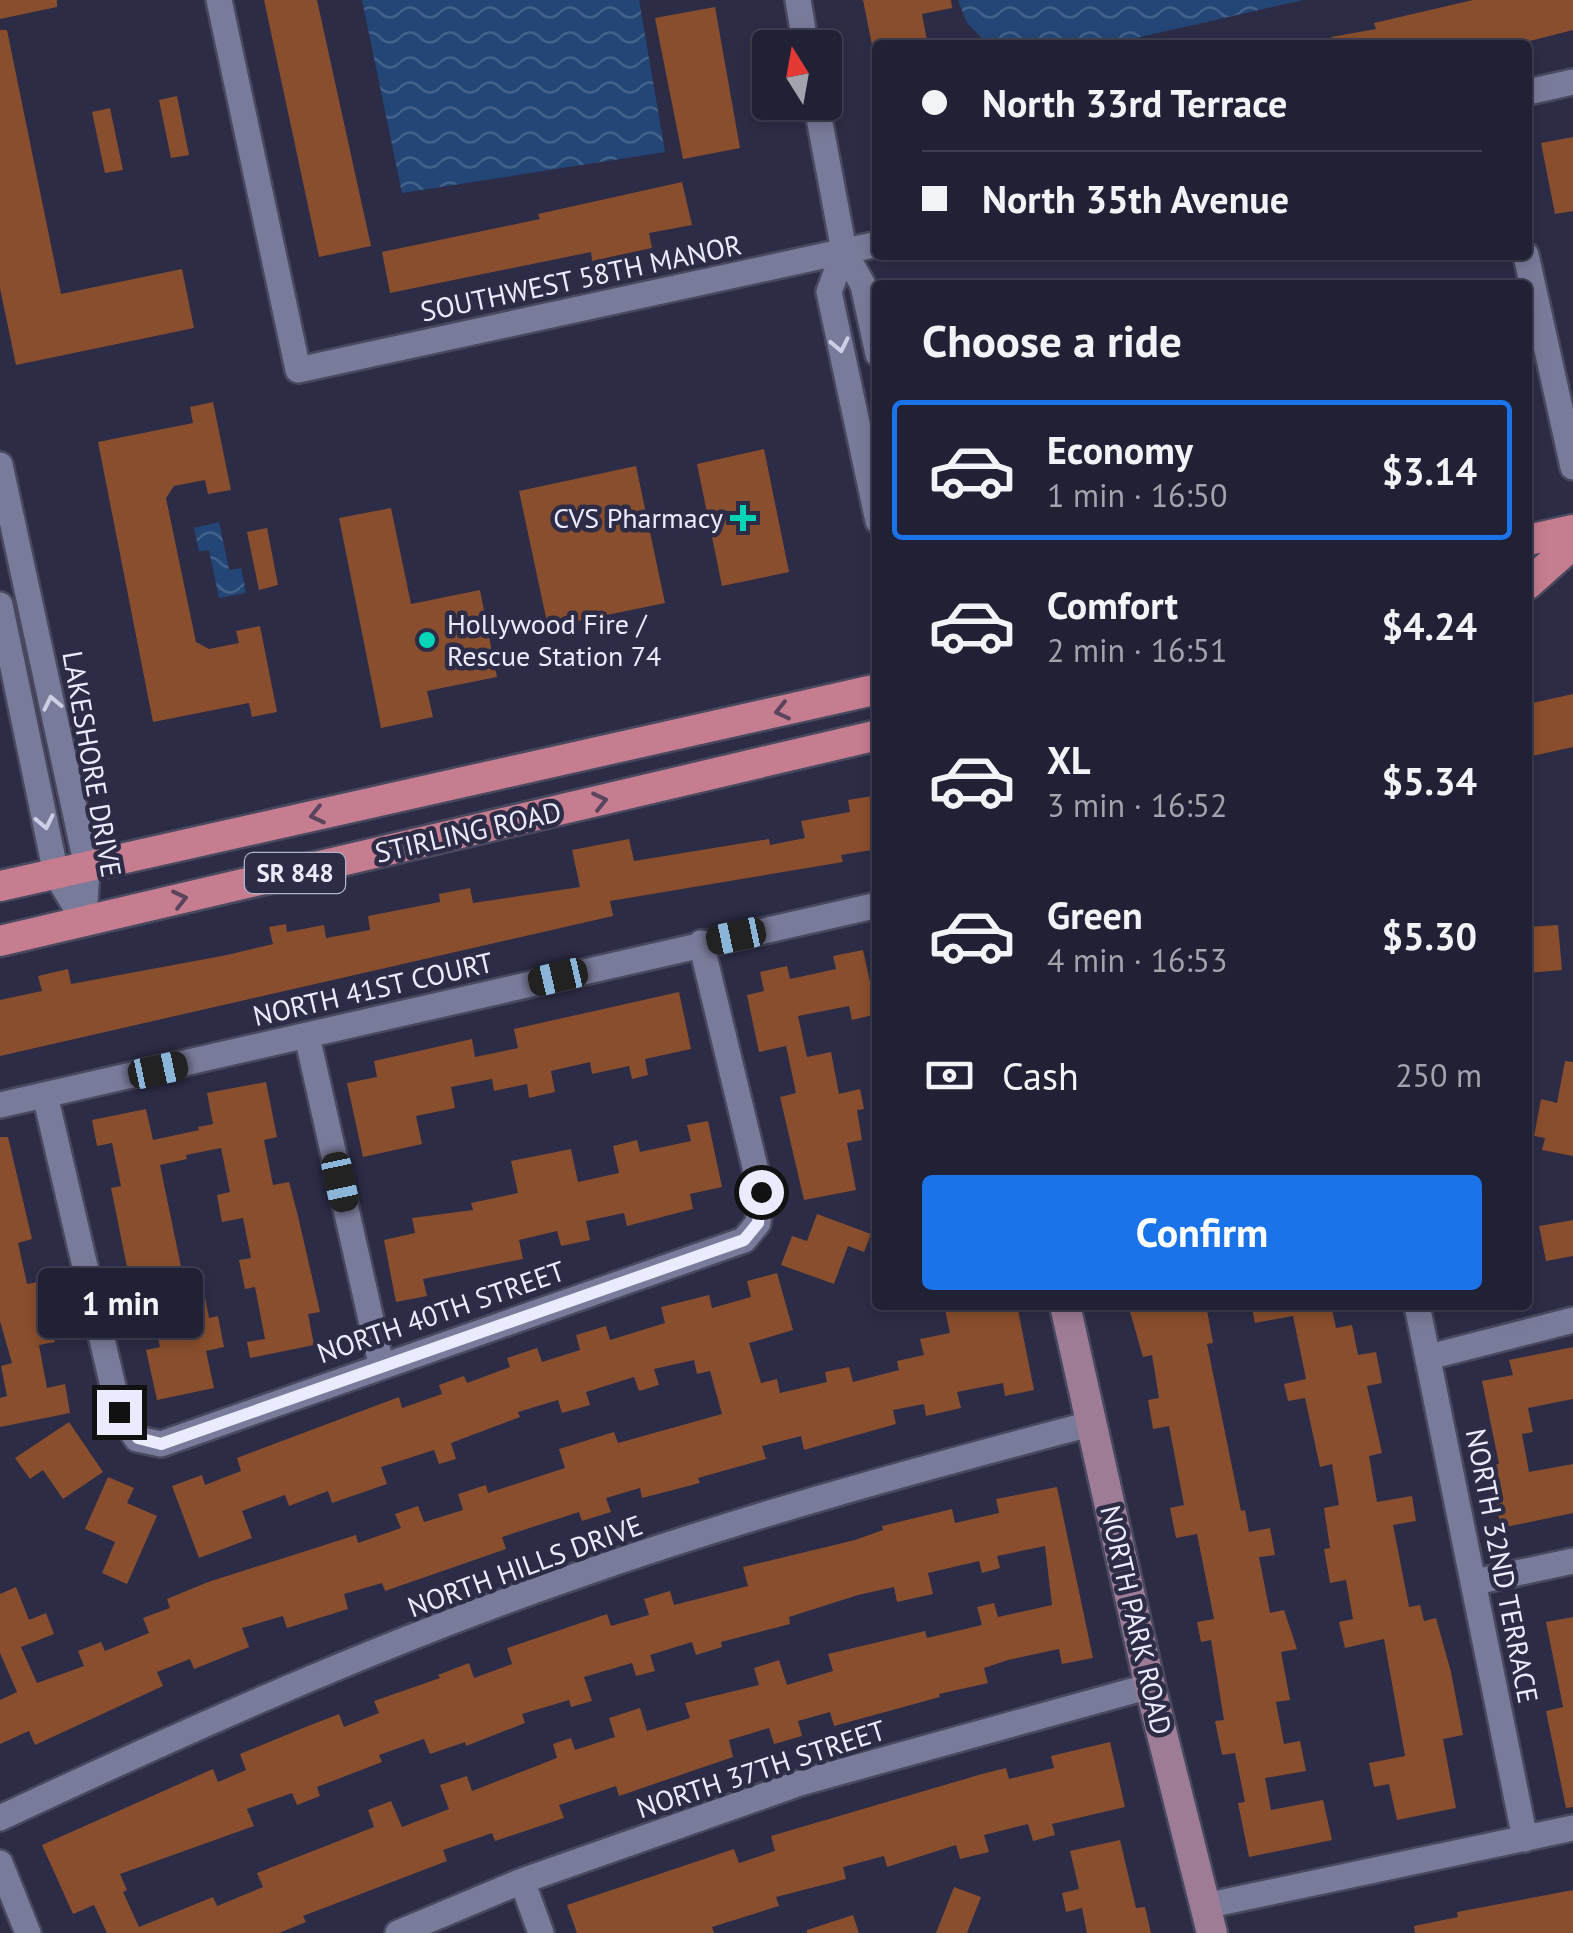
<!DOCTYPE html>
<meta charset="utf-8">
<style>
:root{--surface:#212135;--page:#2d2e41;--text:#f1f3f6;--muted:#a2a3ad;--line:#3e3e50;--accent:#1a73e8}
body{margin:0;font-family:"PT Sans",sans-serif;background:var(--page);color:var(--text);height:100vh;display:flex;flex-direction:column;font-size:38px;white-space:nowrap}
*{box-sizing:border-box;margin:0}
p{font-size:32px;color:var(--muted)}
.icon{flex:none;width:55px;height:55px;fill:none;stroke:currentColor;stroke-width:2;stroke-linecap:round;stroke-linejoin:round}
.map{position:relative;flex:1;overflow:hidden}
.sheet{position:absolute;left:872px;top:280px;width:660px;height:1030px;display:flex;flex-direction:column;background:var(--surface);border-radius:10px;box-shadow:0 5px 15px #0003,0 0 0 2px var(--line)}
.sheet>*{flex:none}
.guide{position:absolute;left:872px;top:40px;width:660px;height:220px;border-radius:10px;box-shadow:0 5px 15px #0003,0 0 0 2px var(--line);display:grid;align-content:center;height:220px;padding:0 50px;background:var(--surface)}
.needle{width:65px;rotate:349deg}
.tools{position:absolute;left:752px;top:30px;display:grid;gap:20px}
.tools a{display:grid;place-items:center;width:90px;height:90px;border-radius:10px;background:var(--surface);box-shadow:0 5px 15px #0003,0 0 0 2px var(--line);font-size:50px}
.end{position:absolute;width:45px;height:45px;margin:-22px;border:12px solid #eaebfd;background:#111;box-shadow:0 0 0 5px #111}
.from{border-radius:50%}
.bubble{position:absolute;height:70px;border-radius:10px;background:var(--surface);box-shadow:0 5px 15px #0003,0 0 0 2px var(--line);font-size:32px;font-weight:700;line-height:70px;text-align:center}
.car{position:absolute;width:30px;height:60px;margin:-30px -15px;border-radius:12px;box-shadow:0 0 8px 2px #0007;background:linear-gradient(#222 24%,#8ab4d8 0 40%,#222 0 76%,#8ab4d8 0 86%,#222 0)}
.guide b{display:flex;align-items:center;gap:35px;height:95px;font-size:38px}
.guide b+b{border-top:2px solid var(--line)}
.guide i{width:25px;height:25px;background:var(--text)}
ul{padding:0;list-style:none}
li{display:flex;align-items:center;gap:30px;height:140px;margin:0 20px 15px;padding:0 30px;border:5px solid transparent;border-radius:10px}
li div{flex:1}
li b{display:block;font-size:38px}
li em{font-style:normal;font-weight:700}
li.selected{border-color:var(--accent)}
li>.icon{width:90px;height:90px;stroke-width:1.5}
h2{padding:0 50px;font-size:45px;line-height:120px}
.pay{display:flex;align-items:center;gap:25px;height:110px;padding:0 50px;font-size:38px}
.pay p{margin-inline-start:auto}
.button{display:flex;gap:20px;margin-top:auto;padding:20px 50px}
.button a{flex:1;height:115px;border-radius:10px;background:var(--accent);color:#fff;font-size:40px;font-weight:700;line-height:115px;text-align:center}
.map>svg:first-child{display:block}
</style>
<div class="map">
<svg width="1573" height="1933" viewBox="0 0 1573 1933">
<defs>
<pattern id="water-waves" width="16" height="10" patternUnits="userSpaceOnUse" patternTransform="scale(2.5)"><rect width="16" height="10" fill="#234676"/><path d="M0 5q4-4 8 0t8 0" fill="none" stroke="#43618a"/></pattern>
</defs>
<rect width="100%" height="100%" fill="#2c2c47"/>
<path fill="url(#water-waves)" d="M362,0H639L665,152L402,193Z
M958,0H1303L1105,45H989L967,23Z
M219,522L229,570L241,568L246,593L219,598L209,550L199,551L194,528Z"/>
<path fill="#894e2d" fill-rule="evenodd" d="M0,0H57V7L0,19Z
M264,0H317L371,246L319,257Z
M863,0H951L952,8L922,14L928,45H872Z
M1473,0H1573V30L1514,45H1332L1331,37L1376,29L1374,23Z
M715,7L740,148L683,159L655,18Z
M0,30H7L61,294L182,269L194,328L16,365L0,288Z
M177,96L189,155L171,158L159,100Z
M110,108L123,170L105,173L92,112Z
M1573,137V211L1555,214L1541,143Z
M682,182L692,225L649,233L652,248L592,261L591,252L390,293L382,252L540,219L538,214Z
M213,402L231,490L208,494L205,480L174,486L166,498L196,642L209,649L239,643L236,631L260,626L277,712L252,717L249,703L153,722L98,442L193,423L190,407Z
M764,449L789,572L722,586L697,464Z
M636,466L665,603L548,627L519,491Z
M391,508L411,604L480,590L497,677L427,691L433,717L381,728L339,518Z
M267,528L278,585L259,590L247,532Z
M1573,694V747L1528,757V704Z
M878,795V849L841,855L843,862L610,901L613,916L0,1056V1000L42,991L38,976L68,969L71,984L227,955L273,944L269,927L286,924L287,932L324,925L326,938L370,930L368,916L440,902L439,894L470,888L473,903L580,887L572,850L629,839L634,861L769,839L770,845L805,838L801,821L850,812L848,800Z
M1558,925L1562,970L1528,973V927Z
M863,950L877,1014L852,1020L849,1006L798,1016L807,1057L831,1052L839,1094L860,1089L864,1109L857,1110L862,1140L847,1143L856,1190L804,1200L780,1097L796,1093L786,1046L759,1052L747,995L764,991L760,972L787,966L790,979L836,969L833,956Z
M679,992L691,1049L645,1059L648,1075L632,1079L629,1066L592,1074L590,1062L551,1071L555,1092L529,1098L527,1084L494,1091L492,1079L451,1087L455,1108L416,1116L422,1144L363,1157L347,1083L377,1077L374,1061L472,1039L475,1057L518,1048L514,1029Z
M1565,1061L1573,1062V1156L1542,1150L1545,1138L1534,1136L1541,1099L1557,1103Z
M266,1082L277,1137L264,1140L273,1185L289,1182L298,1216L320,1312L308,1314L314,1345L250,1358L247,1342L265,1339L255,1287L245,1289L239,1260L251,1258L243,1218L222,1222L217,1195L230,1192L221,1148L186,1155L187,1159L160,1165L185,1286L202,1282L209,1318L218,1316L224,1347L206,1351L214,1388L157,1400L146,1350L160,1347L147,1289L132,1292L111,1188L121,1186L112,1143L97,1146L92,1120L146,1109L153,1140L199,1130L198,1127L213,1124L207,1093Z
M708,1121L722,1187L690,1194L693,1209L627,1226L624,1213L586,1221L590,1240L561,1246L557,1231L519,1240L523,1259L423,1279L427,1296L396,1302L384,1240L415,1233L412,1218L473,1210L471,1203L518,1193L511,1161L571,1149L578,1182L619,1173L613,1146L637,1140L640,1152L691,1141L687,1125Z
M0,1137H8L32,1239L18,1243L27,1284L43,1281L55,1342L39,1345L47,1388L65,1384L70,1413L0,1427V1398L7,1396L1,1366L12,1363L0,1321Z
M817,1214L871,1234L864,1252L848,1246L834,1284L781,1265L792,1236L807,1241Z
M1573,1220V1256L1546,1261L1539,1226Z
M777,1273L793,1330L749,1343L761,1383L777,1379L780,1393L827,1382L825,1372L849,1367L853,1382L899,1370L897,1361L924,1355L920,1339L950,1333L944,1305H1017L1034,1390L1005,1396L1003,1383L957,1392L961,1408L926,1416L924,1404L893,1410L896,1424L804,1450L801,1436L762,1446L766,1459L698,1478L700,1483L642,1498L640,1488L606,1498L611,1512L582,1521L579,1512L502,1537L506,1549L385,1591L382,1583L344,1594L348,1609L287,1628L283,1616L242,1628L249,1647L194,1669L190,1659L157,1672L163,1686L35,1745L29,1731L0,1744V1700L17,1692L0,1653V1594L16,1587L29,1620L46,1613L54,1634L21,1647L37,1683L84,1666L78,1651L101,1642L105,1651L149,1633L143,1618L170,1608L167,1599L208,1582L356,1535L358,1543L401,1528L395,1514L418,1506L424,1522L463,1510L458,1494L486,1485L488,1493L565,1468L559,1449L614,1432L618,1443L722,1414L710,1371L697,1374L694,1360L654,1369L659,1385L639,1391L634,1377L586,1392L590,1405L562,1413L558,1400L518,1412L520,1417L451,1443L456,1459L439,1464L434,1450L381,1467L387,1484L332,1503L328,1491L289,1506L285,1495L242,1511L252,1538L199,1558L172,1486L202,1475L205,1485L241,1471L237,1458L399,1397L402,1408L442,1394L439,1385L464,1376L467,1383L510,1367L507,1358L537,1348L542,1362L580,1350L576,1335L606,1326L610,1340L665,1323L661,1307L709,1295L712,1308L751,1297L747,1281Z
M1128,1305H1206L1213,1343L1207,1344L1241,1511L1245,1510L1249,1532L1270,1528L1275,1555L1259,1557L1270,1613L1284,1610L1297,1649L1281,1652L1290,1700L1276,1702L1284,1744L1300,1741L1306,1771L1265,1778L1271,1810L1323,1800L1332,1840L1249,1857L1238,1803L1245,1802L1235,1753L1222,1755L1215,1721L1224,1720L1211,1640L1201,1642L1197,1622L1214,1619L1197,1534L1176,1538L1170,1508L1184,1505L1169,1426L1153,1429L1148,1400L1159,1398L1152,1355L1143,1357Z
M1251,1305H1331L1336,1328L1352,1325L1358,1355L1376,1352L1382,1383L1367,1386L1382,1453L1369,1456L1377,1502L1412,1496L1416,1521L1393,1525L1409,1607L1420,1605L1424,1621L1436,1618L1451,1672L1463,1735L1443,1739L1456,1808L1397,1820L1389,1784L1374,1787L1369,1763L1405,1756L1384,1639L1345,1648L1339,1622L1353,1619L1346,1580L1330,1583L1324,1549L1330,1548L1324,1508L1339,1505L1332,1464L1320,1467L1305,1398L1288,1401L1284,1384L1306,1379L1293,1316L1255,1323Z
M1573,1347V1399L1528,1408L1533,1432L1522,1434L1529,1472L1573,1464V1513L1501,1528L1489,1466L1499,1464L1482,1381L1513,1375L1509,1360Z
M69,1422L103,1472L63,1499L43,1470L30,1479L15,1458Z
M108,1477L134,1488L127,1503L157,1516L127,1584L102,1573L115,1542L85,1529Z
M1057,1487L1093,1658L1062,1664L1059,1649L1008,1660L984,1668L988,1683L939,1694L940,1697L834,1726L830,1712L798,1721L802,1736L774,1744L769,1728L729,1740L733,1757L619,1796L616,1786L559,1805L564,1818L495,1841L492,1833L443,1850L447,1861L303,1916L306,1922L279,1933H107L94,1905L73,1914L42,1845L213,1769L218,1782L246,1770L240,1754L308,1726L339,1714L344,1727L379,1713L374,1701L440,1678L438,1675L469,1663L474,1678L512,1664L507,1648L607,1614L611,1626L649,1615L644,1599L670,1591L674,1605L748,1586L743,1567L855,1540L883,1530L882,1526L952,1509L955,1523L999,1513L996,1499ZM1045,1546L1052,1605L998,1617L994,1603L977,1607L982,1625L927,1638L925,1631L828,1654L833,1671L787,1685L779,1660L754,1668L759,1685L685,1703L690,1718L647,1731L640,1708L609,1718L615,1737L575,1750L571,1738L553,1744L557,1758L472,1791L467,1776L440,1785L449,1809L402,1827L391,1801L368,1810L374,1827L257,1873L263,1887L217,1906L213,1897L139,1927L123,1892L127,1890L120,1874L254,1826L247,1809L292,1793L297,1805L320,1796L317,1787L382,1762L379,1755L424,1739L430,1754L465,1742L466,1746L525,1723L522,1714L569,1700L571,1707L592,1701L584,1677L632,1663L636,1676L655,1671L650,1655L692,1642L696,1655L722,1647L721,1642L790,1624L789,1617L858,1595L894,1587L897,1602L933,1594L928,1573L979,1561L982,1573L1000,1568L997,1556Z
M1573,1617V1807L1566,1808L1546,1711L1563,1707L1546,1622Z
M1110,1742L1125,1807L1052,1824L1055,1835L1033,1841L1028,1824L984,1835L989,1852L960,1859L956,1845L887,1867L884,1856L843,1867L846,1879L776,1897L779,1906L712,1927L714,1933H577L567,1905L734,1849L739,1863L775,1851L771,1836L982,1774L1006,1768L1009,1779L1054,1768L1051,1756Z
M1120,1840L1136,1908L1145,1907L1151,1933H1087L1082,1908L1066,1912L1062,1893L1079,1889L1070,1851Z
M954,1887L981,1897L967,1933H936Z
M1573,1890V1933H1415L1414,1926L1458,1917L1457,1912Z
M853,1915L859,1933H807V1930Z"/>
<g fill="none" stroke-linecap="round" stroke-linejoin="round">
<g stroke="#48485f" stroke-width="30">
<path id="street" d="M219,0L298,370L878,244
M798,0L806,48
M1528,92L1573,82
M816,102L844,251L863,285L878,354
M844,251L829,292L878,521
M1526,255L1573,467
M0,465L87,867L84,921
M0,605L56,874L84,921
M307,1036L381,1364
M45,1095L119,1412L137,1439L161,1444L744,1240L758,1223L761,1192L701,943
M0,1105L878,905
M1417,1305L1525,1839
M1429,1357L1573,1320
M1475,1582L1573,1561
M0,1818C188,1730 377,1645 573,1577C743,1517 916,1470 1090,1424
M0,1863L28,1933
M522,1881L541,1933
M1205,1906L1573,1828
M398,1933L522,1881L800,1783L1150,1686"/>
</g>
<g stroke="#48485f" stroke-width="35">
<path id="secondary" d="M1065,1305L1150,1686L1212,1933"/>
</g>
<g stroke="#48485f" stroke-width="35">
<path id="primary" d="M1528,540L1573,530
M1528,584L1573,544
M0,886L878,689
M0,941L878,735"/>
</g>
<use href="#street" stroke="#797b9a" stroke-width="25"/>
<use href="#secondary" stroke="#9f7c95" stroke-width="30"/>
<use href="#primary" stroke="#c57d8f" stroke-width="30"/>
</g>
<defs><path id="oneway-chevron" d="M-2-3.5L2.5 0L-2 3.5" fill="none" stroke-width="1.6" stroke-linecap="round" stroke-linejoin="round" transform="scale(2.5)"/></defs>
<g stroke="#cecfe4">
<use href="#oneway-chevron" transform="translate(840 345) rotate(78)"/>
<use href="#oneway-chevron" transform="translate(52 703) rotate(-102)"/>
<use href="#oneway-chevron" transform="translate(45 822) rotate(78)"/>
</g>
<g stroke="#5a445d">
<use href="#oneway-chevron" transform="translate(782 711) rotate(167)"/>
<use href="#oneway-chevron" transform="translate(600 801) rotate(-13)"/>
<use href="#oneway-chevron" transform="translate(317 815) rotate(167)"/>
<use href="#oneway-chevron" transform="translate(180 899) rotate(-13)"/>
</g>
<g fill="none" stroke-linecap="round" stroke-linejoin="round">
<path stroke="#eaebfd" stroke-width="12" d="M119,1412L138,1438L161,1444L744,1240L758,1223L761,1192"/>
</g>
<g fill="#04d5b6" stroke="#2c2c47" stroke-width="4">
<path d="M738 503h10v10h10v10h-10v10h-10v-10h-10v-10h10z"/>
<circle cx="427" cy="640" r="10"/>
</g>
<g text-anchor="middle" stroke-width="9" stroke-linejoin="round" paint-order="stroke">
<rect fill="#2c2c47" stroke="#b1b2c6" stroke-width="2.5" x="245" y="853" width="100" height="40" rx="8"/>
<g font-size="25" font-weight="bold" fill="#eaebfd">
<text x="295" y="882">SR 848</text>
</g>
<g font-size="28" fill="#eaebfd" stroke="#2c2c47">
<text transform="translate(581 278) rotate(-12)" y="10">SOUTHWEST 58TH MANOR</text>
<text transform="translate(92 764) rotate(80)" y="10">LAKESHORE DRIVE</text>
<text transform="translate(468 832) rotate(-13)" y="10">STIRLING ROAD</text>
<text transform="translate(373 989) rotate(-13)" y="10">NORTH 41ST COURT</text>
<text transform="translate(441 1312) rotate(-19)" y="10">NORTH 40TH STREET</text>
<text transform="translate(525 1566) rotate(-20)" y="10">NORTH HILLS DRIVE</text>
<text transform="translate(1502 1566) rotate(79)" y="10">NORTH 32ND TERRACE</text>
<text transform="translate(1136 1620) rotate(77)" y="10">NORTH PARK ROAD</text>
<text transform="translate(761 1769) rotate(-18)" y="10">NORTH 37TH STREET</text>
</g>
<g font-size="28" fill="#eaebfd" stroke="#2c2c47" text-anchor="end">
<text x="723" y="528">CVS Pharmacy</text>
<text x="447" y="634" text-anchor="start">Hollywood Fire /<tspan x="447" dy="32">Rescue Station 74</tspan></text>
</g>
</g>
</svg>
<div class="tools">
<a><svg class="needle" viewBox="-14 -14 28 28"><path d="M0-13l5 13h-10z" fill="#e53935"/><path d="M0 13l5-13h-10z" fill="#a2a3ad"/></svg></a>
</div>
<i class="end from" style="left:761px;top:1192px"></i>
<i class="end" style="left:119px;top:1412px"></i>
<div class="bubble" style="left:38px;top:1268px;width:165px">1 min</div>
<i class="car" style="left:736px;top:936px;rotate:258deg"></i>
<i class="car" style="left:558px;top:977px;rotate:257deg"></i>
<i class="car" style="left:158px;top:1070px;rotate:78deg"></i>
<i class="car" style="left:340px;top:1182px;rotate:168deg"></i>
<div class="guide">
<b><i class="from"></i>North 33rd Terrace</b>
<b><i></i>North 35th Avenue</b>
</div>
<section class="sheet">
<h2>Choose a ride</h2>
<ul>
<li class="selected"><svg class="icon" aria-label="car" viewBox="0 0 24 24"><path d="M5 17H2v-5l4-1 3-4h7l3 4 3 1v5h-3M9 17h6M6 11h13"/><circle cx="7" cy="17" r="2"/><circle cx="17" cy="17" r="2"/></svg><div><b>Economy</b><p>1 min · 16:50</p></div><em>$3.14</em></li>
<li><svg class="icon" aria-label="car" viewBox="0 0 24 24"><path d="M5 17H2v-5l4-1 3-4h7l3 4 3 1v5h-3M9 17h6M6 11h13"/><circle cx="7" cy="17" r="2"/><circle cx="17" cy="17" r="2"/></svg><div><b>Comfort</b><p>2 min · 16:51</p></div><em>$4.24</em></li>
<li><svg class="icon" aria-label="car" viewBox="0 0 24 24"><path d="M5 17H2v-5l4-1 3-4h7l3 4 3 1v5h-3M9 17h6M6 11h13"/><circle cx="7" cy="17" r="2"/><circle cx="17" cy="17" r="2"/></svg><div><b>XL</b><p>3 min · 16:52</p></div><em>$5.34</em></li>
<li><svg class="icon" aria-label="car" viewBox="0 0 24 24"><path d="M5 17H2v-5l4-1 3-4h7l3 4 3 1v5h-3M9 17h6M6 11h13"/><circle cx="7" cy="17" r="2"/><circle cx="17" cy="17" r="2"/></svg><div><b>Green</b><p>4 min · 16:53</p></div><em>$5.30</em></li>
</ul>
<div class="pay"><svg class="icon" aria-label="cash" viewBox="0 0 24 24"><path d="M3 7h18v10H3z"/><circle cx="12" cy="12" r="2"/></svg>Cash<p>250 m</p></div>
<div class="button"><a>Confirm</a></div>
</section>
</div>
